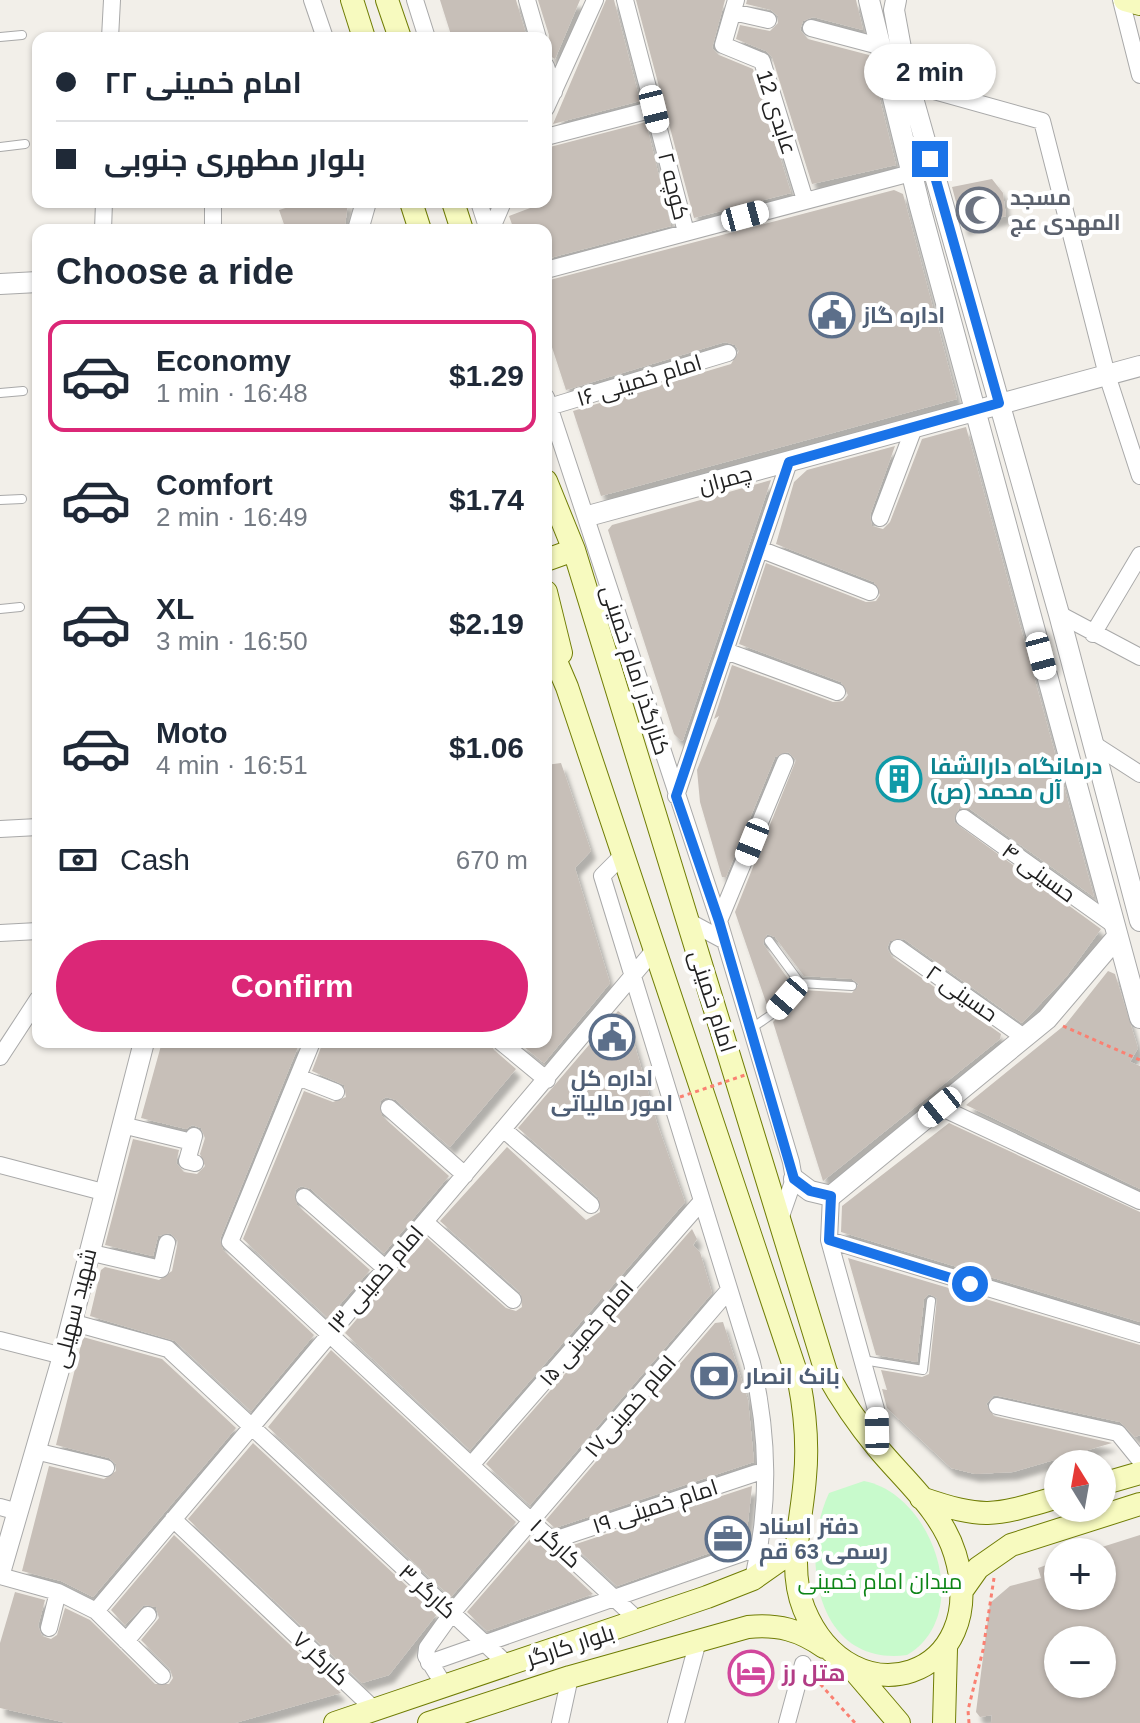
<!DOCTYPE html>
<meta charset="utf-8">
<style>
:root{--surface:#fff;--page:#f6f6f7;--text:#1f2937;--muted:#747a83;--line:#e0e1e3;--accent:#db2777}
body{margin:0;font-family:Helvetica,Cairo,sans-serif;background:var(--page);color:var(--text);height:100vh;display:flex;flex-direction:column;font-size:30px;white-space:nowrap}
*{box-sizing:border-box;margin:0}
p{font-size:26px;color:var(--muted)}
.icon{flex:none;width:44px;height:44px;fill:none;stroke:currentColor;stroke-width:2;stroke-linecap:round;stroke-linejoin:round}
.map{position:relative;flex:1;overflow:hidden}
.sheet{position:absolute;left:32px;top:224px;width:520px;height:824px;display:flex;flex-direction:column;background:var(--surface);border-radius:16px;box-shadow:0 2px 6px #0004}
.sheet>*{flex:none}
.banner{position:absolute;left:32px;top:32px;width:520px;height:176px;border-radius:16px;box-shadow:0 2px 6px #0004;display:grid;align-content:center;height:176px;padding:0 24px;background:var(--surface)}
.needle{width:52px;rotate:349deg}
.fabs{position:absolute;left:1044px;top:1450px;display:grid;gap:16px}
.fabs a{display:grid;place-items:center;width:72px;height:72px;border-radius:50%;background:var(--surface);box-shadow:0 2px 6px #0004;font-size:40px}
.end{position:absolute;width:36px;height:36px;margin:-18px;border:10px solid #1a73e8;background:#fff;box-shadow:0 0 0 4px #fff}
.from{border-radius:50%}
.bubble{position:absolute;height:56px;border-radius:28px;background:var(--surface);box-shadow:0 2px 6px #0004;font-size:26px;font-weight:700;line-height:56px;text-align:center}
.car{position:absolute;width:24px;height:48px;margin:-24px -12px;border-radius:10px;box-shadow:0 0 6px 2px #0007;background:linear-gradient(#fff 24%,#345 0 40%,#fff 0 76%,#345 0 86%,#fff 0)}
.banner b{display:flex;align-items:center;gap:28px;height:76px;font-size:30px}
.banner b+b{border-top:2px solid var(--line)}
.banner i{width:20px;height:20px;background:var(--text)}
ul{padding:0;list-style:none}
li{display:flex;align-items:center;gap:24px;height:112px;margin:0 16px 12px;padding:0 8px;border:4px solid transparent;border-radius:16px}
li div{flex:1}
li b{display:block;font-size:30px}
li em{font-style:normal;font-weight:700}
li.selected{border-color:var(--accent)}
li>.icon{width:72px;height:72px;stroke-width:1.5}
h2{padding:0 24px;font-size:36px;line-height:96px}
.pay{display:flex;align-items:center;gap:20px;height:88px;padding:0 24px;font-size:30px}
.pay p{margin-inline-start:auto}
.cta{display:flex;gap:16px;margin-top:auto;padding:16px 24px}
.cta a{flex:1;height:92px;border-radius:48px;background:var(--accent);color:#fff;font-size:32px;font-weight:700;line-height:92px;text-align:center}
.map>svg:first-child{display:block}
</style>
<div class="map">
<svg width="1140" height="1723" viewBox="0 0 1140 1723">
<defs>
<filter id="shadow"><feDropShadow dx="5" dy="8" stdDeviation="2" flood-color="#0004"/></filter>
</defs>
<rect width="100%" height="100%" fill="#f2efe9"/>
<path fill="#c8facc" d="M864,1481C933,1494 975,1615 907,1655C816,1667 799,1557 829,1493Z"/>
<path fill="#c7bfb8" fill-rule="evenodd" filter="url(#shadow)" d="M440,0H516L527,38H452Z
M538,0H580L555,59L550,56L549,35Z
M606,0H614L640,101L553,124Z
M636,0H725L712,48L719,55L753,69L791,193L694,218Z
M747,0H856L863,30L813,17L803,21L800,30L808,39L869,55L896,165L812,184L772,57L766,51L736,39L740,25L770,31L778,23V16L771,10L746,4Z
M646,122L671,226L546,259V230H514L509,216L546,202V148Z
M992,179L1003,193L1006,216L963,228L952,187Z
M894,190L903,194L957,399L601,496L573,411L731,364L739,351L735,345L725,342L566,390L546,329V281Z
M305,202H348L345,226L334,230H286L279,210Z
M966,427L1094,897L970,809L959,808L954,822L1101,929L1066,977L1022,1023L904,939L890,941L887,948L892,957L1001,1034L1000,1039L823,1181L773,1022L803,990L852,993L859,984L852,979L804,976L775,937L767,934L763,944L791,983L768,1008L735,912L796,760L788,752L775,757L726,877H722L700,802L697,770L719,716L714,719L732,665L833,702L843,701L848,695L841,682L739,644L766,563L866,602L876,601L880,595L874,582L776,544L794,482L807,470L895,446L870,515L872,526L883,529L890,522L922,439Z
M771,480L683,740L681,741L674,734L608,530L612,525Z
M561,763L591,851L575,868L610,983L544,1063L518,1042H546V765Z
M1108,971L1115,974L1138,1048L1130,1062L1140,1066V1189L966,1105L1066,1024Z
M618,1011L627,1018L657,1123L685,1202L470,1450L345,1333L426,1237L506,1308L516,1311L522,1307L520,1292L440,1221L507,1147L586,1220L600,1212L598,1197L518,1128Z
M162,1042H300L220,1239L223,1250L314,1335L251,1411L175,1341L90,1316L101,1270L105,1267L159,1280L172,1271L178,1241L170,1233L158,1236L153,1256L105,1245L133,1139L179,1150L176,1163L184,1172L197,1174L205,1166L200,1154L205,1138L201,1128L192,1125L186,1129L141,1118Z
M323,1042H490L494,1050L516,1069L450,1147L396,1100L386,1097L380,1101L382,1116L449,1176L384,1253L311,1189L301,1186L295,1190L297,1205L370,1270L328,1318L243,1239L304,1091L333,1102L346,1097L344,1085L312,1071Z
M949,1123L1140,1212V1322L841,1232L842,1206Z
M692,1229L697,1239L693,1245L700,1252L712,1293L530,1505L486,1464Z
M848,1258L1140,1345V1435L1135,1437L1120,1422L994,1395L986,1404L994,1416L1112,1443L1013,1472L975,1474L951,1468L887,1408L882,1389L887,1390L881,1370L922,1377L929,1374L937,1298L929,1294L924,1299L917,1362L876,1355Z
M723,1322L748,1400L754,1462L555,1528L546,1520L715,1323Z
M83,1337L162,1359L236,1428L93,1597L61,1581L22,1571L49,1466L104,1479L116,1471V1464L109,1458L56,1445Z
M331,1350L516,1522L451,1597L268,1427Z
M253,1443L437,1614L389,1675L362,1683L188,1519Z
M752,1486L746,1540L617,1586L573,1545Z
M174,1535L341,1693L235,1723H67L0,1708V1643L15,1592L45,1600L38,1626L42,1636L51,1639L57,1635L65,1608L90,1620L155,1684H169L173,1678L170,1669L141,1640L159,1618L156,1607L144,1605L125,1625L111,1610Z
M1140,1535V1723H991L992,1715L980,1717L976,1712L990,1603L1010,1586L1041,1578L1038,1568L1058,1561V1596H1102V1547ZM1058,1640H1102V1684H1058Z
M532,1537L593,1594L487,1631L467,1612Z"/>
<g fill="none" stroke-linecap="round" stroke-linejoin="round">
<g stroke="#a9a9a9" stroke-width="10">
<path id="service" d="M0,37L22,35
M0,147L25,144
M0,393L23,391
M0,500L22,499
M0,609L20,607
M800,983L852,986
M752,1028L775,1012L800,983L769,941
M863,1360L923,1370L931,1301"/>
</g>
<g stroke="#a9a9a9" stroke-width="18">
<path id="minor" d="M312,0L325,38
M415,0L427,38
M527,0L538,38
M625,0L686,232
M736,0L723,45L762,61L805,200
M1121,0L1140,75
M733,12L768,20
M811,28L879,46
M110,38L112,0
M546,66L554,92
M909,84L1042,121L1107,375L1140,476
M546,108L595,0
M546,137L654,109
M479,202L488,230
M103,230L104,202
M213,230V202
M491,230L503,202
M546,270L911,173
M546,397L719,921L791,1162L794,1179L780,1219
M549,407L728,353
M880,518L914,428
M762,550L870,592
M1059,614L1140,657
M1093,634L1140,555
M726,651L837,692
M1092,743L1140,774
M676,796L789,462
M964,818L1114,925
M0,829L38,827
M624,854L602,876L752,1363C769,1437 770,1506 753,1579
M686,920L725,941
M719,921L785,762
M0,933L38,931
M898,948L1025,1038
M312,1042L230,1242L640,1622
M501,1042L547,1080
M0,1057L38,999
M298,1077L336,1092
M940,1107L1140,1201
M389,1108L465,1175
M122,1125L192,1142
M503,1129L591,1205
M194,1136L187,1161L195,1163
M0,1165L103,1192
M831,1196L829,1240L877,1413V1448
M304,1197L385,1268
M425,1222L513,1300
M829,1240L1140,1334
M88,1252L161,1269L167,1243
M71,1322L168,1349L508,1665
M0,1340L63,1356
M997,1406L1118,1433L1140,1460
M35,1451L106,1468
M472,1464L701,1202
M0,1507L18,1512
M173,1519L375,1710
M554,1540L756,1473
M0,1576L58,1592L96,1611L162,1676
M96,1611L656,948
M49,1628L58,1592
M126,1641L148,1615
M429,1663L760,1547
M444,1685L426,1656L427,1648L452,1613L728,1291
M560,1723L570,1677
M676,1723L698,1641
M787,1723L803,1664"/>
</g>
<g stroke="#a9a9a9" stroke-width="22">
<path id="tertiary" d="M869,0L920,207L1140,1018
M896,0L894,10L905,70L1059,614L1140,921
M358,230L366,202
M0,284L38,282
M588,516L1140,366
M794,1179L810,1191L831,1196L1047,1019L1117,937
M0,1573L63,1356L144,1042"/>
</g>
<g stroke="#707d05" stroke-width="24">
<path id="secondary" d="M352,0L364,38
M387,0L400,38
M1125,0L1140,4
M411,202L420,230
M453,202L462,230
M546,481L574,550L826,1372C841,1399 857,1423 877,1447C904,1480 942,1511 955,1554C993,1679 851,1723 804,1609C787,1567 802,1521 805,1477C808,1446 805,1412 799,1381L567,687L546,638
M546,560L574,550
M546,592L561,653
M1102,1484L1140,1473
M921,1498C985,1520 994,1516 1058,1497
M961,1592L978,1568L1011,1545L1140,1504
M852,1668L899,1723
M335,1723L707,1597L753,1579L797,1548
M429,1723L570,1677L748,1627C778,1624 800,1630 824,1647
M944,1723L946,1649"/>
</g>
<path stroke="#fa8072" stroke-width="3" stroke-dasharray="4 4" stroke-linecap="butt" d="M1063,1026L1140,1060
M815,1678L855,1723
M969,1723L968,1710L983,1650L994,1578"/>
<use href="#service" stroke="#fff" stroke-width="8"/>
<use href="#minor" stroke="#fff" stroke-width="16"/>
<use href="#tertiary" stroke="#fff" stroke-width="20"/>
<use href="#secondary" stroke="#f7fabf" stroke-width="22"/>
<path stroke="#fa8072" stroke-width="3" stroke-dasharray="4 4" stroke-linecap="butt" d="M680,1097L748,1074"/>
</g>
<g fill="none" stroke-linecap="round" stroke-linejoin="round">
<path stroke="#1a73e8" stroke-width="10" d="M930,159L999,403L789,462L676,796L719,921L794,1179L810,1191L831,1196L829,1240L970,1284"/>
</g>
<defs>
<g id="mosque-ring" transform="scale(2.3)"><circle r="9.5" fill="#fff" stroke="#6b7280" stroke-width="1.5"/><path d="M3.5-4.9A6 6 0 1 0 3.5 4.9A5 5 0 1 1 3.5-4.9Z" fill="#6b7280"/></g>
<g id="civic-ring" transform="scale(2.3)"><circle r="9.5" fill="#fff" stroke="#5c6f8a" stroke-width="1.5"/><path d="M-.6-6.5H3V-4.5H.6V-3L4-1V1h2V6H-6V1h2V-1L-.6-3ZM-1.2 2.5V6h2.4V2.5Z" fill="#5c6f8a"/></g>
<g id="building-ring" transform="scale(2.3)"><circle r="9.5" fill="#fff" stroke="#0f9aa8" stroke-width="1.5"/><path d="M-4-6H4V6H1V3H-1V6H-4ZM-2.5-4.3h1.7v1.8h-1.7ZM.8-4.3h1.7v1.8H.8ZM-2.5-1h1.7V.8h-1.7ZM.8-1h1.7V.8H.8Z" fill="#0f9aa8"/></g>
<g id="bank-ring" transform="scale(2.3)"><circle r="9.5" fill="#fff" stroke="#5c6f8a" stroke-width="1.5"/><path d="M-6-4H6V4H-6ZM0-2.3a2.3 2.3 0 1 0 0 4.6a2.3 2.3 0 1 0 0-4.6Z" fill="#5c6f8a"/></g>
<g id="office-ring" transform="scale(2.3)"><circle r="9.5" fill="#fff" stroke="#5c6f8a" stroke-width="1.5"/><path d="M-6-3h4V-5.5h4V-3h4V5H-6ZM-1-4.5V-3h2v-1.5ZM-6 0V1H6V0Z" fill="#5c6f8a"/></g>
<g id="hotel-ring" transform="scale(2.3)"><circle r="9.5" fill="#fff" stroke="#d1479c" stroke-width="1.5"/><path d="M-6-4.5h1.5V1H6V5H4.5V3h-9V5H-6ZM-4 0a1.8 1.8 0 1 1 3.6 0ZM.5 0V-2.5h3Q6-2.5 6 0Z" fill="#d1479c"/></g>
</defs>
<g fill-rule="evenodd">
<use href="#mosque-ring" x="979" y="210"/>
<use href="#civic-ring" x="832" y="315"/>
<use href="#building-ring" x="899" y="779"/>
<use href="#civic-ring" x="612" y="1037"/>
<use href="#bank-ring" x="714" y="1376"/>
<use href="#office-ring" x="728" y="1539"/>
<use href="#hotel-ring" x="751" y="1673"/>
</g>
<g text-anchor="middle" stroke-width="8" stroke-linejoin="round" paint-order="stroke">
<g font-size="22" fill="#222" stroke="#fff">
<text transform="translate(777 112) rotate(72)" y="8">عابدی 12</text>
<text transform="translate(674 186) rotate(76)" y="8">کوچه ۲</text>
<text transform="translate(639 380) rotate(-17)" y="8">امام خمینی ۱۶</text>
<text transform="translate(725 479) rotate(-15)" y="8">چمران</text>
<text transform="translate(636 670) rotate(72)" y="8">کنارگذر امام خمینی</text>
<text transform="translate(1039 872) rotate(36)" y="8">حسینی ۴</text>
<text transform="translate(962 993) rotate(35)" y="8">حسینی ۲</text>
<text transform="translate(713 1001) rotate(72)" y="8">امام خمینی</text>
<text transform="translate(375 1279) rotate(-49)" y="8">امام خمینی ۱۳</text>
<text transform="translate(74 1308) rotate(-76)" y="8">شهید سهیلی</text>
<text transform="translate(586 1333) rotate(-49)" y="8">امام خمینی ۱۵</text>
<text transform="translate(630 1406) rotate(-49)" y="8">امام خمینی۱۷</text>
<text transform="translate(655 1506) rotate(-18)" y="8">امام خمینی ۱۹</text>
<text transform="translate(556 1543) rotate(43)" y="8">کارگر ۱</text>
<text transform="translate(428 1591) rotate(42)" y="8">کارگر ۳</text>
<text transform="translate(570 1645) rotate(-18)" y="8">بلوار کارگر</text>
<text transform="translate(321 1658) rotate(43)" y="8">کارگر ۷</text>
</g>
<g font-size="22" font-weight="bold" fill="#5b616d" stroke="#fff" text-anchor="start">
<text x="1010" y="205">مسجد<tspan x="1010" dy="25">المهدی عج</tspan></text>
</g>
<g font-size="22" font-weight="bold" fill="#4e5e75" stroke="#fff" text-anchor="start">
<text x="863" y="323">اداره گاز</text>
<text x="612" y="1086" text-anchor="middle">اداره کل<tspan x="612" dy="25">امور مالیاتی</tspan></text>
<text x="745" y="1384">بانک انصار</text>
<text x="759" y="1534">دفتر اسناد<tspan x="759" dy="25">رسمی 63 قم</tspan></text>
</g>
<g font-size="22" font-weight="bold" fill="#0d838f" stroke="#fff" text-anchor="start">
<text x="930" y="774">درمانگاه دارالشفا<tspan x="930" dy="25">آل محمد (ص)</tspan></text>
</g>
<g font-size="22" fill="#0c8416" stroke="#fff">
<text x="880" y="1589">میدان امام خمینی</text>
</g>
<g font-size="22" font-weight="bold" fill="#b23c85" stroke="#fff" text-anchor="start">
<text x="782" y="1681">هتل رز</text>
</g>
</g>
</svg>
<div class="fabs">
<a><svg class="needle" viewBox="-14 -14 28 28"><path d="M0-13l5 13h-10z" fill="#e53935"/><path d="M0 13l5-13h-10z" fill="#747a83"/></svg></a>
<a>+</a>
<a>−</a>
</div>
<i class="end from" style="left:970px;top:1284px"></i>
<i class="end" style="left:930px;top:159px"></i>
<div class="bubble" style="left:864px;top:44px;width:132px">2 min</div>
<i class="car" style="left:654px;top:109px;rotate:166deg"></i>
<i class="car" style="left:745px;top:216px;rotate:75deg"></i>
<i class="car" style="left:1041px;top:656px;rotate:165deg"></i>
<i class="car" style="left:752px;top:842px;rotate:202deg"></i>
<i class="car" style="left:787px;top:998px;rotate:221deg"></i>
<i class="car" style="left:940px;top:1107px;rotate:231deg"></i>
<i class="car" style="left:877px;top:1431px;rotate:359deg"></i>
<div class="banner">
<b><i class="from"></i>امام خمینی ۲۲</b>
<b><i></i>بلوار مطهری جنوبی</b>
</div>
<section class="sheet">
<h2>Choose a ride</h2>
<ul>
<li class="selected"><svg class="icon" aria-label="car" viewBox="0 0 24 24"><path d="M5 17H2v-5l4-1 3-4h7l3 4 3 1v5h-3M9 17h6M6 11h13"/><circle cx="7" cy="17" r="2"/><circle cx="17" cy="17" r="2"/></svg><div><b>Economy</b><p>1 min · 16:48</p></div><em>$1.29</em></li>
<li><svg class="icon" aria-label="car" viewBox="0 0 24 24"><path d="M5 17H2v-5l4-1 3-4h7l3 4 3 1v5h-3M9 17h6M6 11h13"/><circle cx="7" cy="17" r="2"/><circle cx="17" cy="17" r="2"/></svg><div><b>Comfort</b><p>2 min · 16:49</p></div><em>$1.74</em></li>
<li><svg class="icon" aria-label="car" viewBox="0 0 24 24"><path d="M5 17H2v-5l4-1 3-4h7l3 4 3 1v5h-3M9 17h6M6 11h13"/><circle cx="7" cy="17" r="2"/><circle cx="17" cy="17" r="2"/></svg><div><b>XL</b><p>3 min · 16:50</p></div><em>$2.19</em></li>
<li><svg class="icon" aria-label="car" viewBox="0 0 24 24"><path d="M5 17H2v-5l4-1 3-4h7l3 4 3 1v5h-3M9 17h6M6 11h13"/><circle cx="7" cy="17" r="2"/><circle cx="17" cy="17" r="2"/></svg><div><b>Moto</b><p>4 min · 16:51</p></div><em>$1.06</em></li>
</ul>
<div class="pay"><svg class="icon" aria-label="cash" viewBox="0 0 24 24"><path d="M3 7h18v10H3z"/><circle cx="12" cy="12" r="2"/></svg>Cash<p>670 m</p></div>
<div class="cta"><a>Confirm</a></div>
</section>
</div>
